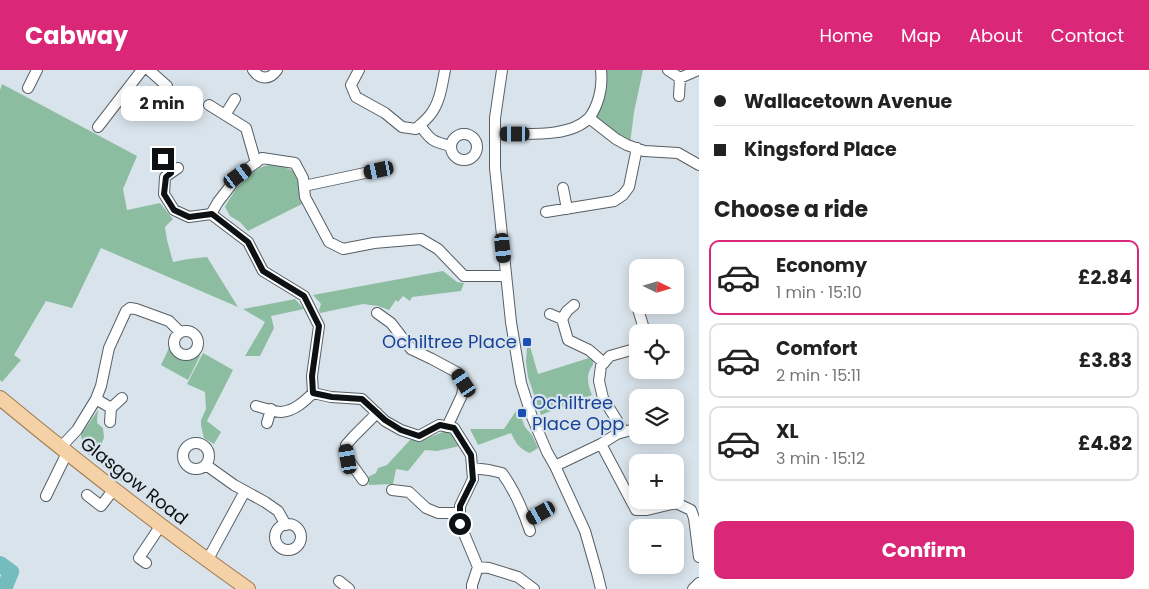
<!DOCTYPE html>
<meta charset="utf-8">
<style>
:root{--surface:#fff;--page:#f6f6f6;--text:#222;--muted:#767676;--line:#e0e0e0;--accent:#db2777}
body{margin:0;font-family:Poppins,sans-serif;background:var(--page);color:var(--text);height:100vh;display:flex;flex-direction:column;font-size:19px;white-space:nowrap}
*{box-sizing:border-box;margin:0}
p{font-size:16px;color:var(--muted)}
.icon{flex:none;width:28px;height:28px;fill:none;stroke:currentColor;stroke-width:2;stroke-linecap:round;stroke-linejoin:round}
.map{position:relative;flex:1;overflow:hidden}
.details{display:flex;flex-direction:column;background:var(--surface);width:450px}
.details>*{flex:none}
.banner{display:grid;align-content:center;height:110px;padding:0 15px;background:var(--surface)}
.needle{width:32px;rotate:95deg}
.fabs{position:absolute;left:629px;top:189px;display:grid;gap:10px}
.fabs a{display:grid;place-items:center;width:55px;height:55px;border-radius:10px;background:var(--surface);box-shadow:0 2px 12px #0003;font-size:25px}
.end{position:absolute;width:22px;height:22px;margin:-11px;border:6px solid #0e1114;background:#fff;box-shadow:0 0 0 2px #fff}
.from{border-radius:50%}
.bubble{position:absolute;height:35px;border-radius:10px;background:var(--surface);box-shadow:0 2px 12px #0003;font-size:16px;font-weight:700;line-height:35px;text-align:center}
.car{position:absolute;width:15px;height:30px;margin:-15px -8px;border-radius:6px;box-shadow:0 0 4px 1px #0007;background:linear-gradient(#222 24%,#8ab4d8 0 40%,#222 0 76%,#8ab4d8 0 86%,#222 0)}
.banner b{display:flex;align-items:center;gap:18px;height:48px;font-size:19px}
.banner b+b{border-top:1px solid var(--line)}
.banner i{width:12px;height:12px;background:var(--text)}
ul{padding:0;list-style:none}
li{display:flex;align-items:center;gap:15px;height:75px;margin:0 10px 8px;padding:0 5px;border:2px solid var(--line);border-radius:10px}
li div{flex:1}
li b{display:block;font-size:19px}
li em{font-style:normal;font-weight:700}
li.current{border-color:var(--accent)}
li>.icon{width:45px;height:45px;stroke-width:1.5}
h2{padding:0 15px;font-size:22px;line-height:60px}
.action{display:flex;gap:10px;margin-top:auto;padding:10px 15px}
.action a{flex:1;height:58px;border-radius:10px;background:var(--accent);color:#fff;font-size:20px;font-weight:700;line-height:58px;text-align:center}
header{display:flex;align-items:center;gap:30px;box-sizing:border-box;height:70px;padding:0 25px;background:var(--accent);color:#fff}
header strong{font-size:24px}
nav{display:flex;gap:28px;margin-inline-start:auto;font-size:18px}
main{display:flex;flex:1;min-height:0}
.map>svg:first-child{display:block}
</style>
<header>
<strong>Cabway</strong>
<nav><a>Home</a><a>Map</a><a>About</a><a>Contact</a></nav>
</header>
<main>
<div class="map">
<svg width="699" height="519" viewBox="0 0 699 519">
<rect width="100%" height="100%" fill="#d9e3eb"/>
<path fill="#8dbda0" d="M602,0H643L634,42L630,74L595,51Z
M2,14L137,86L123,119L127,140L160,133L173,149L165,157L167,170L173,192L188,189L207,187L238,237L101,178L72,238L46,231L14,285L21,290L2,312L0,310V20Z
M280,95L293,101L298,112L304,133L248,161L240,152L230,146L225,137C234,121 246,103 264,96C268,95 275,95 280,95Z
M443,201L457,212L464,213L461,221L412,227L410,231L403,226L398,232L396,230L389,240L378,236L363,234L320,243L319,240L321,234L313,225Z
M295,229L304,239L271,246L274,258L260,286H245L265,252L243,239Z
M530,276L538,304L589,288L593,290V295C585,304 588,315 592,325L541,345L528,307L526,292L527,277Z
M169,278C178,291 186,295 199,285L200,286L188,310L161,295Z
M203,283L233,300L207,351L221,362L214,374L204,368L201,356V350L206,339L205,322L187,314Z
M518,338L525,357L532,365L538,378L530,383C519,379 516,373 511,363L478,375L470,359H504Z
M98,340L97,353L103,358L104,368L97,383L129,410L126,415L80,378L82,371L81,365Z
M445,361C454,361 456,369 460,376L437,381L425,380L408,401L396,399L393,414L369,415L368,407L376,403L378,398L387,395L410,370H423Z"/>
<g fill="none" stroke-linecap="round" stroke-linejoin="round">
<path stroke="#75bcbf" stroke-width="16" d="M0,494L11,502L4,519"/>
<g stroke="#575f66" stroke-width="12">
<path id="minor" d="M149,0L167,16
M253,0C260,10 270,10 277,0
M359,0L351,15L356,27L385,43L402,57L416,59C420,55 426,50 430,45C440,33 442,15 445,0
M502,0L495,48V98L511,252L521,313L532,347L547,382L555,396L585,461L597,503L601,519
M668,0L680,8L696,1
M28,18L37,0
M679,26L680,8
M209,35L246,58L256,93
M225,45L235,29
M589,48L616,69L627,75L644,81L678,83L699,95
M420,55C430,70 433,72 451,76
M98,57L142,0
M495,64C522,63 569,69 589,48C594,42 597,34 599,27C602,17 602,10 601,0
M451 77a13 13 0 1 1 26 0a13 13 0 1 1-26 0Z
M163,89L171,103
M178,98L165,107L164,124L174,140L189,147L211,144
M304,116L379,100
M563,118L567,139
M546,142L614,131L623,125L629,117L637,78
M506,206H464L438,179L421,169L374,173L343,179L329,172L305,127L303,108L295,93L262,88L238,106L218,132L211,144L248,172L263,201L304,226L319,256L312,306L313,323L331,327L362,329L385,351L401,360L419,366L439,355L454,358L471,385L473,409L460,436V454L478,497L489,498L518,507L534,519
M636,227L637,236L645,262
M377,243L391,253L411,279L432,289L458,303L464,313L462,325L447,357
M550,244L562,249L568,270L589,280L604,293
M562,249L567,241L574,235
M174 273a12 12 0 1 1 24 0a12 12 0 1 1-24 0Z
M96,329L111,338L122,328
M256,336C264,338 274,342 281,342C294,341 304,332 313,323
M110,352L111,338
M267,353L271,339
M624,362L603,328L599,311L601,296L610,286L638,278
M183 386a13 13 0 1 1 26 0a13 13 0 1 1-26 0Z
M601,374L636,440H647L676,433L691,440L694,448L699,487
M60,378L77,360L96,329L101,316L109,278L126,241L130,238L136,239L169,251L180,262
M206,395L234,415L265,432L278,441L286,455
M555,396L601,374L617,364L638,358
M472,398L489,400L502,403C515,421 523,440 530,461
M363,410L348,389L346,375L354,366L377,343
M392,420L409,422L426,438L438,443H460
M87,425L101,436L114,419
M46,426L67,383
M527,452L541,443
M275 467a13 13 0 1 1 26 0a13 13 0 1 1-26 0Z
M207,491L245,421
M146,493L139,488L161,455
M339,511L349,519
M472,519V515L478,497
M693,519L699,513"/>
</g>
<g stroke="#a07a4e" stroke-width="16">
<path id="major" d="M0,328C81,395 163,459 248,519"/>
</g>
<use href="#minor" stroke="#fff" stroke-width="10"/>
<use href="#major" stroke="#f5d1a8" stroke-width="14"/>
</g>
<g fill="none" stroke-linecap="round" stroke-linejoin="round">
<path stroke="#0e1114" stroke-width="6" d="M163,89L171,103L166,107L164,124L174,140L189,147L212,144L248,172L263,201L304,226L319,256L312,306L313,323L332,327L362,329L385,350L401,360L419,366L440,355L454,358L471,385L473,410L460,436V454"/>
</g>
<g fill="#1a4fb4" stroke="#d9e3eb" stroke-width="2">
<rect x="522" y="267" width="10" height="10" rx="2.5"/>
<rect x="517" y="338" width="10" height="10" rx="2.5"/>
</g>
<g text-anchor="middle" stroke-width="4.5" stroke-linejoin="round" paint-order="stroke">
<g font-size="18" fill="#164399" stroke="#d9e3eb" text-anchor="end">
<text x="517" y="278">Ochiltree Place</text>
<text x="532" y="339" text-anchor="start">Ochiltree<tspan x="532" dy="21">Place Opp</tspan></text>
</g>
<g font-size="18" fill="#0e1114" stroke="#d9e3eb">
<text transform="translate(134 411) rotate(38)" y="6">Glasgow Road</text>
</g>
</g>
</svg>
<div class="fabs">
<a><svg class="needle" viewBox="-14 -14 28 28"><path d="M0-13l5 13h-10z" fill="#e53935"/><path d="M0 13l5-13h-10z" fill="#767676"/></svg></a>
<a><svg class="icon" aria-label="locate" viewBox="0 0 24 24"><circle cx="12" cy="12" r="6"/><path d="M12 2v4M12 18v4M2 12h4M18 12h4"/></svg></a>
<a><svg class="icon" aria-label="layers" viewBox="0 0 24 24"><path d="M12 4l9 5-9 5-9-5zM3 14l9 5 9-5"/></svg></a>
<a>+</a>
<a>−</a>
</div>
<i class="end from" style="left:460px;top:454px"></i>
<i class="end" style="left:163px;top:89px"></i>
<div class="bubble" style="left:121px;top:16px;width:82px">2 min</div>
<i class="car" style="left:515px;top:64px;rotate:270deg"></i>
<i class="car" style="left:379px;top:100px;rotate:258deg"></i>
<i class="car" style="left:238px;top:106px;rotate:54deg"></i>
<i class="car" style="left:503px;top:178px;rotate:174deg"></i>
<i class="car" style="left:464px;top:313px;rotate:327deg"></i>
<i class="car" style="left:348px;top:389px;rotate:350deg"></i>
<i class="car" style="left:541px;top:443px;rotate:241deg"></i>
</div>
<section class="details">
<div class="banner">
<b><i class="from"></i>Wallacetown Avenue</b>
<b><i></i>Kingsford Place</b>
</div>
<h2>Choose a ride</h2>
<ul>
<li class="current"><svg class="icon" aria-label="car" viewBox="0 0 24 24"><path d="M5 17H2v-5l4-1 3-4h7l3 4 3 1v5h-3M9 17h6M6 11h13"/><circle cx="7" cy="17" r="2"/><circle cx="17" cy="17" r="2"/></svg><div><b>Economy</b><p>1 min · 15:10</p></div><em>£2.84</em></li>
<li><svg class="icon" aria-label="car" viewBox="0 0 24 24"><path d="M5 17H2v-5l4-1 3-4h7l3 4 3 1v5h-3M9 17h6M6 11h13"/><circle cx="7" cy="17" r="2"/><circle cx="17" cy="17" r="2"/></svg><div><b>Comfort</b><p>2 min · 15:11</p></div><em>£3.83</em></li>
<li><svg class="icon" aria-label="car" viewBox="0 0 24 24"><path d="M5 17H2v-5l4-1 3-4h7l3 4 3 1v5h-3M9 17h6M6 11h13"/><circle cx="7" cy="17" r="2"/><circle cx="17" cy="17" r="2"/></svg><div><b>XL</b><p>3 min · 15:12</p></div><em>£4.82</em></li>
</ul>
<div class="action"><a>Confirm</a></div>
</section>
</main>
